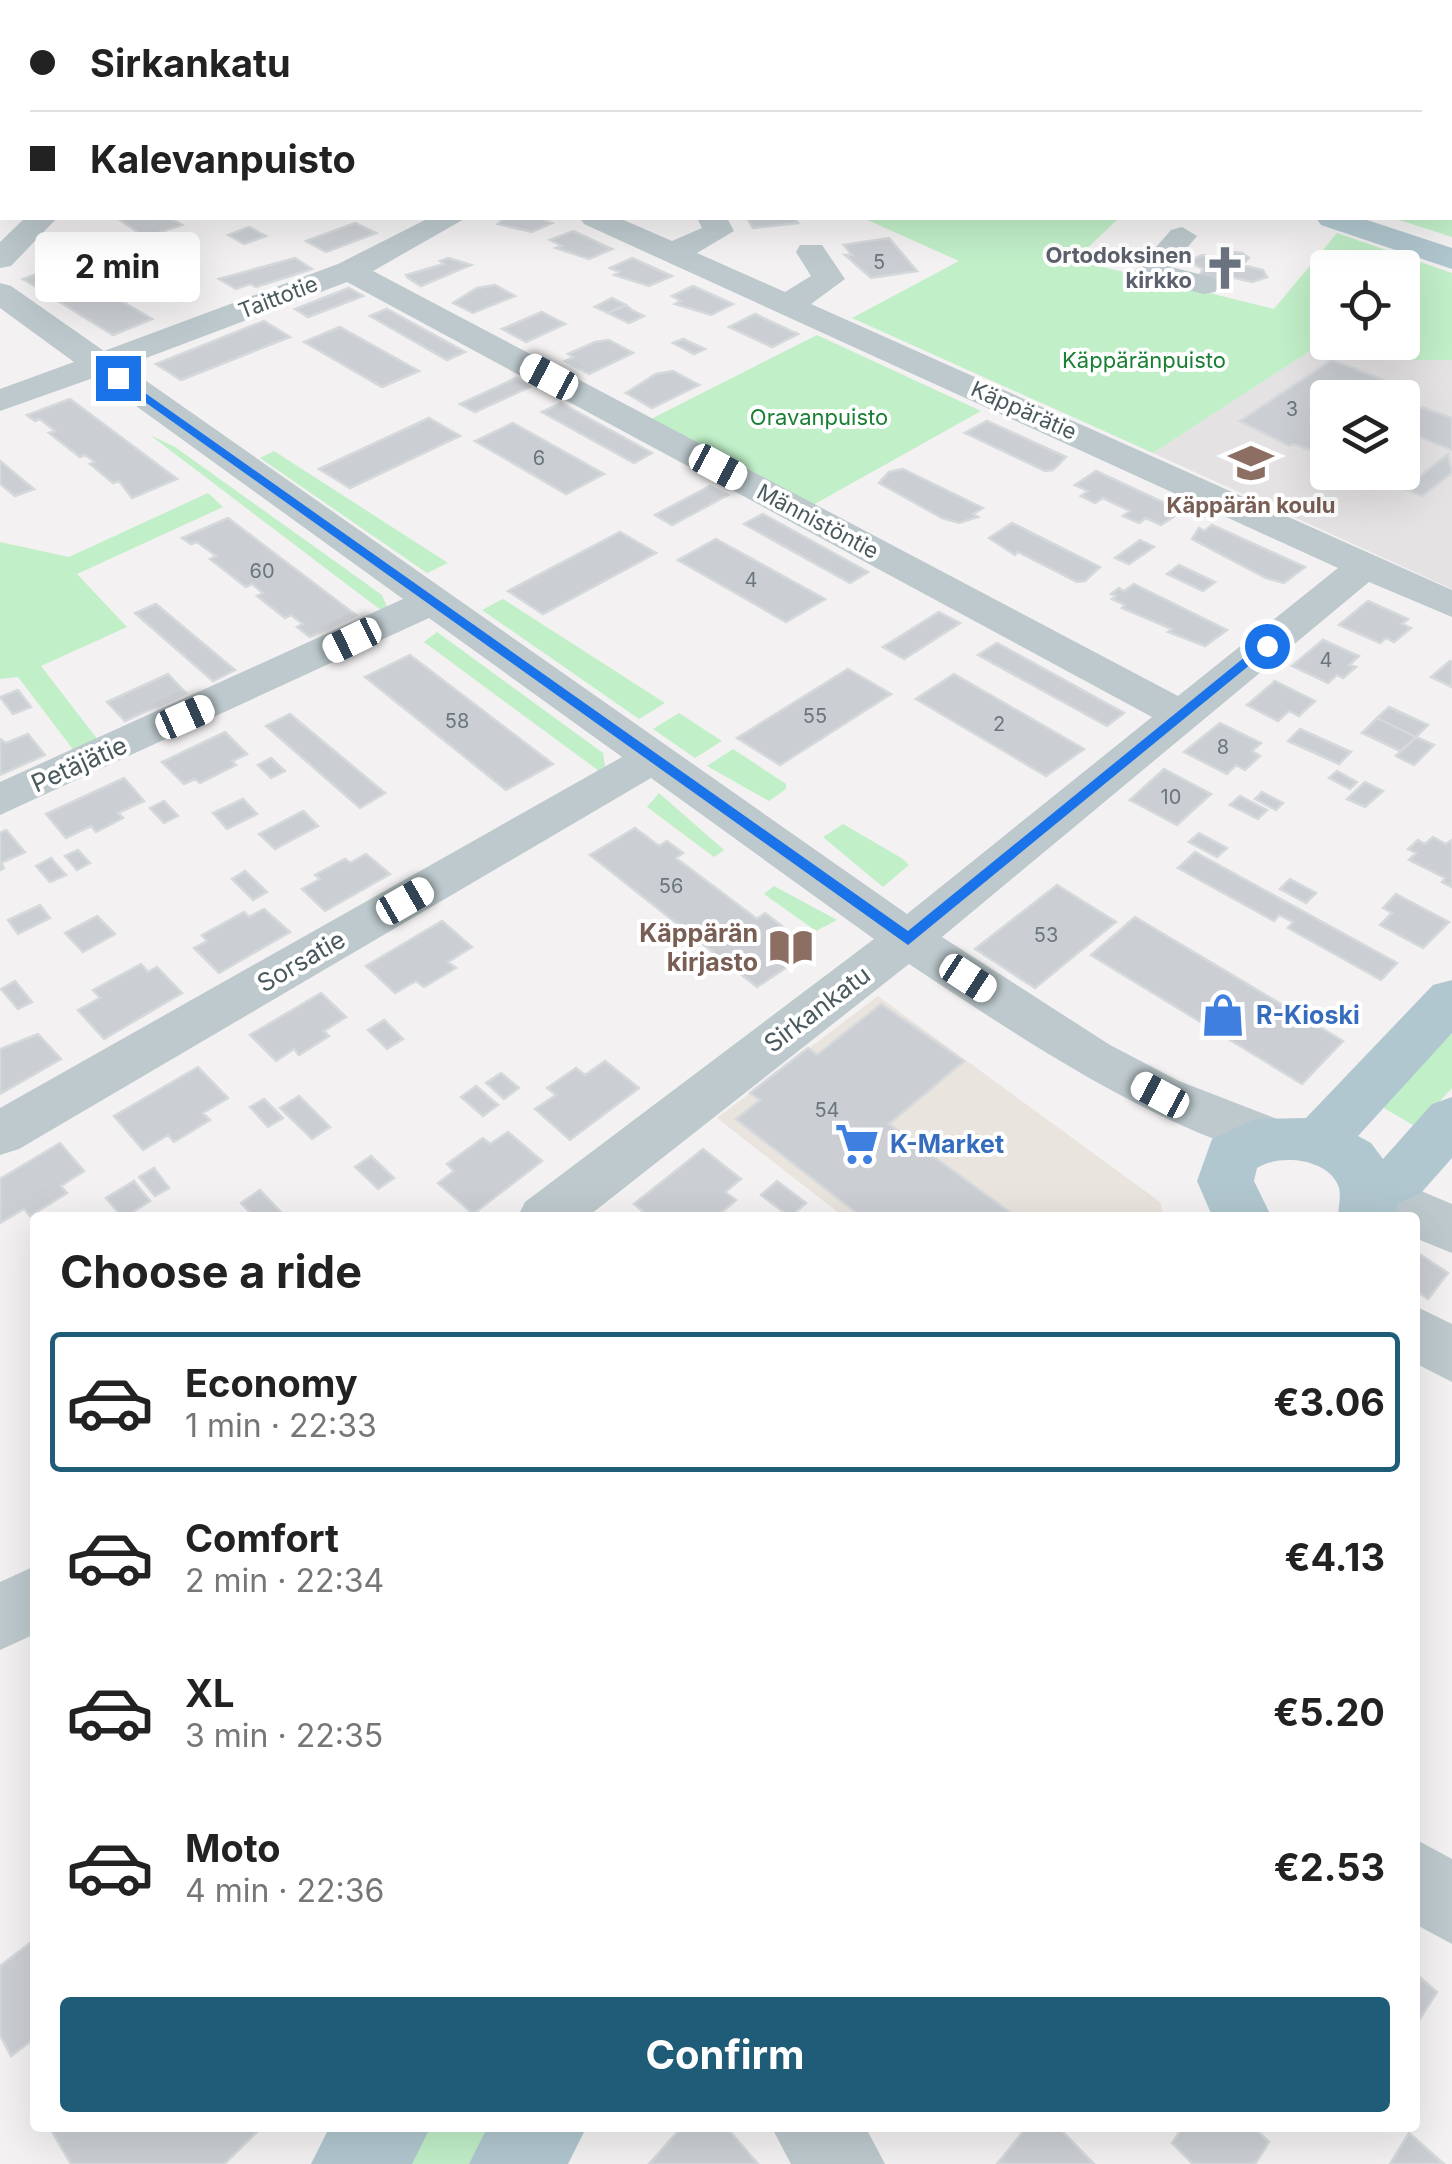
<!DOCTYPE html>
<meta charset="utf-8">
<style>
:root{--surface:#fff;--page:#f2f2f2;--text:#222;--muted:#767676;--line:#e0e0e0;--accent:#1f5c78}
body{margin:0;font-family:Inter,sans-serif;background:var(--page);color:var(--text);height:100vh;display:flex;flex-direction:column;font-size:38px;white-space:nowrap}
*{box-sizing:border-box;margin:0}
p{font-size:32px;color:var(--muted)}
.icon{flex:none;width:55px;height:55px;fill:none;stroke:currentColor;stroke-width:2;stroke-linecap:round;stroke-linejoin:round}
.map{position:relative;flex:1;overflow:hidden}
.drawer{position:absolute;left:30px;top:1212px;width:1390px;height:920px;display:flex;flex-direction:column;background:var(--surface);border-radius:10px;box-shadow:0 10px 40px #0002}
.drawer>*{flex:none}
.guide{position:absolute;left:0px;top:0px;width:1452px;height:220px;box-shadow:0 10px 40px #0002;display:grid;align-content:center;height:220px;padding:0 30px;background:var(--surface)}
.tools{position:absolute;left:1310px;top:250px;display:grid;gap:20px}
.tools a{display:grid;place-items:center;width:110px;height:110px;border-radius:10px;background:var(--surface);box-shadow:0 10px 40px #0002;font-size:50px}
.end{position:absolute;width:45px;height:45px;margin:-22px;border:12px solid #1a73e8;background:#fff;box-shadow:0 0 0 5px #fff}
.from{border-radius:50%}
.bubble{position:absolute;height:70px;border-radius:10px;background:var(--surface);box-shadow:0 10px 40px #0002;font-size:32px;font-weight:700;line-height:70px;text-align:center}
.car{position:absolute;width:30px;height:60px;margin:-30px -15px;border-radius:12px;box-shadow:0 0 8px 2px #0007;background:linear-gradient(#fff 24%,#345 0 40%,#fff 0 76%,#345 0 86%,#fff 0)}
.guide b{display:flex;align-items:center;gap:35px;height:95px;font-size:38px}
.guide b+b{border-top:2px solid var(--line)}
.guide i{width:25px;height:25px;background:var(--text)}
ul{padding:0;list-style:none}
li{display:flex;align-items:center;gap:30px;height:140px;margin:0 20px 15px;padding:0 10px;border:5px solid transparent;border-radius:10px}
li div{flex:1}
li b{display:block;font-size:38px}
li em{font-style:normal;font-weight:700}
li.on{border-color:var(--accent)}
li>.icon{width:90px;height:90px;stroke-width:1.5}
h2{padding:0 30px;font-size:45px;line-height:120px}
.primary-button{display:flex;gap:20px;margin-top:auto;padding:20px 30px}
.primary-button a{flex:1;height:115px;border-radius:10px;background:var(--accent);color:#fff;font-size:40px;font-weight:700;line-height:115px;text-align:center}
.map>svg:first-child{display:block}
</style>
<div class="map">
<svg width="1452" height="2164" viewBox="0 0 1452 2164">
<rect width="100%" height="100%" fill="#f3f1f1"/>
<path fill="#eae4de" d="M878,996L1160,1202L1164,1217H844L717,1118Z"/>
<path fill="#e4e2e3" fill-rule="evenodd" d="M1327,340L1367,343L1412,360H1452V589L1153,453ZM1328,398H1402V472H1328Z"/>
<path fill="#c1efc8" d="M602,0H1452V237L1393,218H1450V2Z
M863,218H1119L1075,260L1274,309L1337,233L1452,273V360H1412L1367,343L1402,342V268H1328L1327,340L1153,453L852,318L959,261Z
M817,335L981,411L813,505L651,419Z
M150,435L175,447L382,595L387,607L382,611Z
M274,451L448,563L427,573L260,458Z
M208,493L223,507L77,574L127,627L41,666L98,740L75,752L18,677L0,679V542L69,557Z
M503,599L665,703L639,719L482,610Z
M437,632L603,753L605,766L599,771L424,642Z
M679,713L722,741L695,758L653,729Z
M733,749L786,784V789L769,801L707,766Z
M659,793L724,850L714,857L647,807Z
M843,824L903,859L909,865L883,887L823,837Z
M774,886L837,920L816,931L764,894Z
M1452,1027V1088L1416,1127L1379,1105Z
M420,2128H508L476,2164H386Z"/>
<path fill="#cbcfd3" stroke="#d5d9dc" stroke-width="2.5" d="M117,218H170L182,225L145,237Z
M539,218L552,223L532,232L498,224L504,218Z
M740,218H794L798,223L753,228L747,218Z
M355,223L376,233L326,252L306,241Z
M249,227L266,236L244,244L228,235Z
M573,231L612,249L589,259L556,248L562,246L550,240Z
M889,238L917,271L871,278L845,255H852L844,245Z
M1221,251L1242,253L1249,258L1242,265L1263,270L1267,277L1252,282L1231,277L1219,284L1198,278L1203,269L1187,261L1203,255L1214,258Z
M295,258L312,269L256,287L250,284L236,289L219,279Z
M448,258L471,265L421,286L408,278L406,275L444,264L440,261Z
M632,258L672,276L649,286L614,275L619,272L610,268Z
M148,264L197,294L180,301L130,271Z
M61,265L152,319L113,335L23,279Z
M495,285L515,296L473,313L453,303L477,288Z
M693,286L733,304L711,315L675,304L681,301L672,296Z
M349,288L363,296L308,317L295,309Z
M612,298L626,305L608,313L595,307Z
M626,305L632,310L644,316L629,323L608,313Z
M387,309L465,352L447,360L370,316Z
M542,312L565,324L526,342L502,329Z
M755,314L798,334L772,347L729,327Z
M264,321L290,337L181,380L156,364Z
M340,327L419,371L382,387L304,342Z
M683,339L705,349L694,354L673,343Z
M609,340L633,353L589,374L565,361L573,357L568,354L595,342Z
M1332,360L1412,391L1402,398H1328V449L1320,454L1294,444L1289,446L1240,421Z
M673,371L699,385L652,408L626,393L656,374Z
M516,378L530,387L475,412L460,404Z
M70,399L177,479L132,498L119,481L113,483L90,464L95,462L85,455L80,457L49,433L55,431L40,419L35,421L27,415Z
M561,403L652,453L634,463L542,412Z
M1422,407L1452,418V450L1402,430V421Z
M429,418L460,436L350,488L319,469Z
M987,421L1066,457L1053,470L1045,471L965,433Z
M513,423L604,474L566,494L475,441Z
M1448,454L1452,473L1422,496L1404,489Z
M0,461L34,489L15,496L0,484Z
M903,469L983,508L973,514L978,517L959,523L942,518L879,483L889,472Z
M1096,471L1182,511L1161,525L1146,518L1139,523L1123,516L1130,511L1103,498L1095,503L1081,496L1088,491L1075,485Z
M710,486L728,495L672,525L655,515Z
M763,514L868,572L850,583L744,524Z
M228,518L356,615L310,637L297,627L303,624L291,615L285,618L257,596L263,593L252,584L246,587L210,559L216,556L197,542L191,544L182,538Z
M1012,523L1100,567L1085,581L1077,582L1018,552L1015,555L989,538Z
M1212,525L1305,567L1284,583L1266,578L1192,539L1199,528L1204,531Z
M620,532L656,553L543,614L508,591Z
M716,539L825,599L786,622L678,560Z
M1140,540L1154,547L1129,564L1115,558Z
M1179,565L1215,582L1203,591L1167,574Z
M1134,584L1227,630L1205,646L1168,632L1172,629L1122,608L1125,605L1112,599L1116,596L1111,594L1119,588L1124,591Z
M1368,601L1408,619L1402,624L1411,628L1394,642L1386,638L1380,643L1339,625Z
M156,604L235,670L213,681L135,613Z
M939,612L960,623L904,659L883,647Z
M1323,640L1359,656L1349,665L1356,667L1343,678L1337,675L1328,683L1292,666Z
M997,643L1124,713L1107,726L978,655Z
M410,655L553,764L506,790L365,677Z
M1450,661L1452,662V687L1431,677Z
M848,669L891,694L780,765L737,738Z
M168,674L186,693L125,721L107,702Z
M954,674L1084,749L1046,776L916,699Z
M1275,681L1315,701L1299,716L1289,711L1278,721L1247,705Z
M18,690L31,707L13,714L0,697Z
M1389,707L1428,725L1416,737L1377,718Z
M290,714L385,793L360,808L266,726Z
M1377,718L1416,737L1400,751L1362,733Z
M1220,723L1261,743L1252,751L1260,756L1245,770L1236,765L1227,774L1184,752Z
M1300,729L1351,752L1339,764L1288,741Z
M225,732L247,754L232,761L236,765L200,783L195,779L184,784L162,762Z
M28,734L45,755L0,775V739L6,743Z
M1416,737L1434,745L1414,765L1396,756Z
M271,758L285,771L271,778L258,765Z
M1164,769L1211,794L1177,825L1130,800Z
M1337,771L1357,782L1350,789L1329,778Z
M124,778L144,801L118,813L123,818L96,832L91,826L66,838L46,814Z
M1365,782L1383,791L1365,807L1347,799Z
M1262,792L1283,803L1276,810L1255,799Z
M1240,796L1267,810L1258,819L1230,805Z
M243,799L257,814L227,829L213,813Z
M164,801L178,816L164,823L150,808Z
M303,811L318,826L275,849L259,834Z
M635,828L659,846L667,841L683,853L676,858L757,919L765,913L782,926L775,932L805,955L757,987L590,855Z
M6,830L25,852L1,863L4,868L0,870V833Z
M1199,833L1227,848L1217,857L1189,842Z
M1433,837L1446,844L1452,840V887L1442,882L1445,878L1409,860L1416,853L1408,849L1418,840L1425,844Z
M78,850L90,863L77,870L65,856Z
M1195,852L1397,963L1381,980L1288,928L1293,922L1279,915L1274,921L1178,868Z
M366,854L390,874L325,911L302,889L320,879L315,875L345,859L350,863Z
M51,858L66,875L50,882L36,866Z
M245,871L267,892L253,900L232,879Z
M1290,879L1316,893L1306,903L1280,889Z
M1057,885L1116,922L1035,988L975,949Z
M1396,894L1449,922L1423,948L1380,925L1392,913L1383,908Z
M40,905L50,918L18,934L8,920Z
M264,909L290,932L219,973L194,948L207,941L202,935L244,912L249,917Z
M97,916L115,934L83,952L65,933Z
M1135,917L1343,1041L1302,1084L1091,955Z
M442,921L472,947L448,962L456,968L424,987L416,981L395,993L366,966Z
M141,964L148,972L157,967L182,993L104,1039L78,1010L100,998L93,990Z
M15,981L32,1002L18,1009L1,989Z
M321,993L346,1017L324,1031L329,1036L299,1055L294,1049L276,1061L250,1035Z
M881,1004L964,1061L889,1124L1018,1218H863L736,1119L760,1100L750,1093L808,1048L817,1055Z
M384,1020L403,1039L387,1049L368,1030Z
M38,1034L61,1059L0,1094V1049Z
M605,1061L639,1088L570,1140L535,1109L556,1095L547,1088L576,1068L585,1075Z
M198,1067L228,1098L203,1113L210,1120L174,1142L168,1135L143,1150L114,1116Z
M501,1073L519,1088L504,1099L486,1083Z
M476,1086L498,1105L483,1116L461,1097Z
M299,1096L330,1127L312,1139L280,1108Z
M264,1099L283,1118L268,1127L250,1107Z
M508,1132L542,1161L473,1214L438,1183L454,1171L447,1164L483,1138L490,1144Z
M60,1143L84,1171L61,1186L67,1193L30,1216L24,1209L0,1223V1179Z
M703,1149L741,1179L725,1192L736,1200L715,1218H651L634,1204Z
M371,1156L394,1178L378,1189L355,1167Z
M154,1168L169,1188L155,1196L139,1177Z
M134,1181L150,1201L123,1218L106,1198Z
M777,1181L806,1203L790,1217L761,1195Z
M260,1190L281,1212L272,1218H255L241,1203Z
M1415,1251L1448,1273L1428,1299L1415,1290Z
M35,1939V2038L11,2056L0,2035V1966Z
M1415,1973L1437,1992L1415,2027Z
M54,2128H261L224,2164H71L51,2130Z
M681,2128H727L758,2164H649Z
M1026,2128H1059L1094,2164H997Z
M1182,2128H1254L1269,2142L1255,2164H1193L1172,2143Z
M1409,2133L1444,2164H1390Z"/>
<g fill="none" stroke-linecap="round" stroke-linejoin="round">
<g stroke="#759baa" stroke-width="59">
<path id="highway" d="M36,2L51,0"/>
</g>
<path fill="#bdc9cd" fill-rule="evenodd" d="M25,218H57L11,266L0,268V242Z
M429,218H466L373,271L1178,696L1338,568L584,224L580,218H619L672,241L702,228L697,218H727L734,231L697,253L785,292L811,276L796,252L800,245H822L845,279L811,304L1452,590V617L1369,582L942,937L1110,1045L1179,1081L1282,1121L1290,1136L1282,1151L1263,1157C1132,1114 1023,1039 909,964L586,1218H517L525,1202L874,939L651,778L19,1149L0,1155V1108L622,757L429,618L0,815V782L403,599L96,377L0,411V389L74,362L0,308V283L11,286L104,351L338,264ZM347,282L1152,717L907,914L125,366Z
M1182,227L1197,236L1171,267L1215,278L1220,285L1215,292L1204,294L1140,278L1135,271L1171,230Z
M1369,1169L1452,1204V1253L1415,1238V1218C1384,1218 1357,1222 1341,1191L1349,1175Z
M1415,1306L1452,1324V1382L1415,1363Z
M35,1566V1634L0,1650V1582Z
M1415,1839L1452,1859V1944L1415,1924Z
M772,2128H866L885,2164H791Z"/>
<path fill="#b1c7cf" fill-rule="evenodd" d="M540,0H572L574,2H542Z
M1316,218H1361L1452,248V269L1321,225Z
M1452,980V1033L1358,1136L1371,1143L1383,1159L1432,1104L1452,1097V1158L1421,1193L1397,1204L1396,1218H1338C1338,1208 1342,1194 1338,1185C1326,1158 1279,1154 1257,1168L1254,1181L1272,1218H1213L1197,1181L1212,1139L1255,1119L1306,1118L1433,985Z
M329,2128H430L412,2164H311Z
M487,2128H586L568,2164H469Z"/>
<use href="#highway" stroke="#89b0be" stroke-width="55"/>
</g>
<path fill="#1a73e8" d="M114,376H121L908,931L1262,643L1273,646L908,945L114,380Z"/>
<defs>
<g id="church-bare" transform="scale(3.45)"><path d="M-1.2-6h2.4v3.5h3.3v2.4h-3.3V6h-2.4V-.1h-3.3v-2.4h3.3Z" fill="#6b7280" stroke="#fff" stroke-width="2.5" paint-order="stroke"/></g>
<g id="school-bare" transform="scale(3.45)"><path d="M0-5L7-2L0 1L-7-2ZM-4 1L0 2.5L4 1V4Q0 6-4 4Z" fill="#8d6e63" stroke="#fff" stroke-width="2.5" paint-order="stroke"/></g>
<g id="library-bare" transform="scale(3.45)"><path d="M-6-4Q-3-5.5-.7-3.5V5Q-3 3-6 4ZM6-4Q3-5.5 .7-3.5V5Q3 3 6 4Z" fill="#8d6e63" stroke="#fff" stroke-width="2.5" paint-order="stroke"/></g>
<g id="shop-bare" transform="scale(3.45)"><path d="M-5-2.5h2.3a2.7 3.5 0 0 1 5.4 0H5L5.5 6h-11ZM-1.5-2.5h3a1.5 2.3 0 0 0-3 0Z" fill="#3f7fe0" stroke="#fff" stroke-width="2.5" paint-order="stroke"/></g>
<g id="supermarket-bare" transform="scale(3.45)"><path d="M-6-5.5h2.5l.6 2H6L4.5 2H-2.5L-4.4-4H-6ZM-1.5 3.2a1.3 1.3 0 1 0 .1 0ZM3 3.2a1.3 1.3 0 1 0 .1 0Z" fill="#3f7fe0" stroke="#fff" stroke-width="2.5" paint-order="stroke"/></g>
</defs>
<g fill-rule="evenodd">
<use href="#church-bare" x="1225" y="268"/>
<use href="#school-bare" x="1251" y="463"/>
<use href="#library-bare" x="791" y="947"/>
<use href="#shop-bare" x="1223" y="1015"/>
<use href="#supermarket-bare" x="857" y="1144"/>
</g>
<g text-anchor="middle" stroke-width="8" stroke-linejoin="round" paint-order="stroke">
<g font-size="20" fill="#6a767b">
<text x="879" y="269">5</text>
<text x="1292" y="416">3</text>
<text x="539" y="465">6</text>
<text x="262" y="578">60</text>
<text x="751" y="587">4</text>
<text x="1326" y="667">4</text>
<text x="815" y="723">55</text>
<text x="457" y="728">58</text>
<text x="999" y="731">2</text>
<text x="1223" y="754">8</text>
<text x="1171" y="804">10</text>
<text x="671" y="893">56</text>
<text x="1046" y="942">53</text>
<text x="827" y="1117">54</text>
</g>
<g font-size="22" font-weight="bold" fill="#5b616d" stroke="#fff" text-anchor="end">
<text x="1192" y="263">Ortodoksinen<tspan x="1192" dy="25">kirkko</tspan></text>
</g>
<g font-size="22" fill="#49595e" stroke="#fff">
<text transform="translate(278 297) rotate(-21)" y="8">Taittotie</text>
<text transform="translate(1024 410) rotate(24)" y="8">Käppärätie</text>
<text transform="translate(818 521) rotate(28)" y="8">Männistöntie</text>
</g>
<g font-size="22" fill="#198034" stroke="#fff">
<text x="1144" y="368">Käppäränpuisto</text>
<text x="819" y="425">Oravanpuisto</text>
</g>
<g font-size="22" font-weight="bold" fill="#785e54" stroke="#fff">
<text x="1251" y="513">Käppärän koulu</text>
</g>
<g font-size="25" fill="#49595e" stroke="#fff">
<text transform="translate(79 764) rotate(-24)" y="9">Petäjätie</text>
<text transform="translate(301 961) rotate(-30)" y="9">Sorsatie</text>
<text transform="translate(817 1009) rotate(-37)" y="9">Sirkankatu</text>
</g>
<g font-size="25" font-weight="bold" fill="#785e54" stroke="#fff" text-anchor="end">
<text x="758" y="942">Käppärän<tspan x="758" dy="29">kirjasto</tspan></text>
</g>
<g font-size="25" font-weight="bold" fill="#366cbe" stroke="#fff" text-anchor="start">
<text x="1256" y="1024">R-Kioski</text>
<text x="890" y="1153">K-Market</text>
</g>
</g>
</svg>
<div class="tools">
<a><svg class="icon" aria-label="locate" viewBox="0 0 24 24"><circle cx="12" cy="12" r="6"/><path d="M12 2v4M12 18v4M2 12h4M18 12h4"/></svg></a>
<a><svg class="icon" aria-label="layers" viewBox="0 0 24 24"><path d="M12 4l9 5-9 5-9-5zM3 14l9 5 9-5"/></svg></a>
</div>
<i class="end from" style="left:1267px;top:646px"></i>
<i class="end" style="left:118px;top:378px"></i>
<div class="bubble" style="left:35px;top:232px;width:165px">2 min</div>
<i class="car" style="left:549px;top:377px;rotate:298deg"></i>
<i class="car" style="left:718px;top:467px;rotate:118deg"></i>
<i class="car" style="left:352px;top:640px;rotate:244deg"></i>
<i class="car" style="left:185px;top:717px;rotate:66deg"></i>
<i class="car" style="left:405px;top:901px;rotate:60deg"></i>
<i class="car" style="left:968px;top:978px;rotate:123deg"></i>
<i class="car" style="left:1160px;top:1095px;rotate:298deg"></i>
<div class="guide">
<b><i class="from"></i>Sirkankatu</b>
<b><i></i>Kalevanpuisto</b>
</div>
<section class="drawer">
<h2>Choose a ride</h2>
<ul>
<li class="on"><svg class="icon" aria-label="car" viewBox="0 0 24 24"><path d="M5 17H2v-5l4-1 3-4h7l3 4 3 1v5h-3M9 17h6M6 11h13"/><circle cx="7" cy="17" r="2"/><circle cx="17" cy="17" r="2"/></svg><div><b>Economy</b><p>1 min · 22:33</p></div><em>€3.06</em></li>
<li><svg class="icon" aria-label="car" viewBox="0 0 24 24"><path d="M5 17H2v-5l4-1 3-4h7l3 4 3 1v5h-3M9 17h6M6 11h13"/><circle cx="7" cy="17" r="2"/><circle cx="17" cy="17" r="2"/></svg><div><b>Comfort</b><p>2 min · 22:34</p></div><em>€4.13</em></li>
<li><svg class="icon" aria-label="car" viewBox="0 0 24 24"><path d="M5 17H2v-5l4-1 3-4h7l3 4 3 1v5h-3M9 17h6M6 11h13"/><circle cx="7" cy="17" r="2"/><circle cx="17" cy="17" r="2"/></svg><div><b>XL</b><p>3 min · 22:35</p></div><em>€5.20</em></li>
<li><svg class="icon" aria-label="car" viewBox="0 0 24 24"><path d="M5 17H2v-5l4-1 3-4h7l3 4 3 1v5h-3M9 17h6M6 11h13"/><circle cx="7" cy="17" r="2"/><circle cx="17" cy="17" r="2"/></svg><div><b>Moto</b><p>4 min · 22:36</p></div><em>€2.53</em></li>
</ul>
<div class="primary-button"><a>Confirm</a></div>
</section>
</div>
